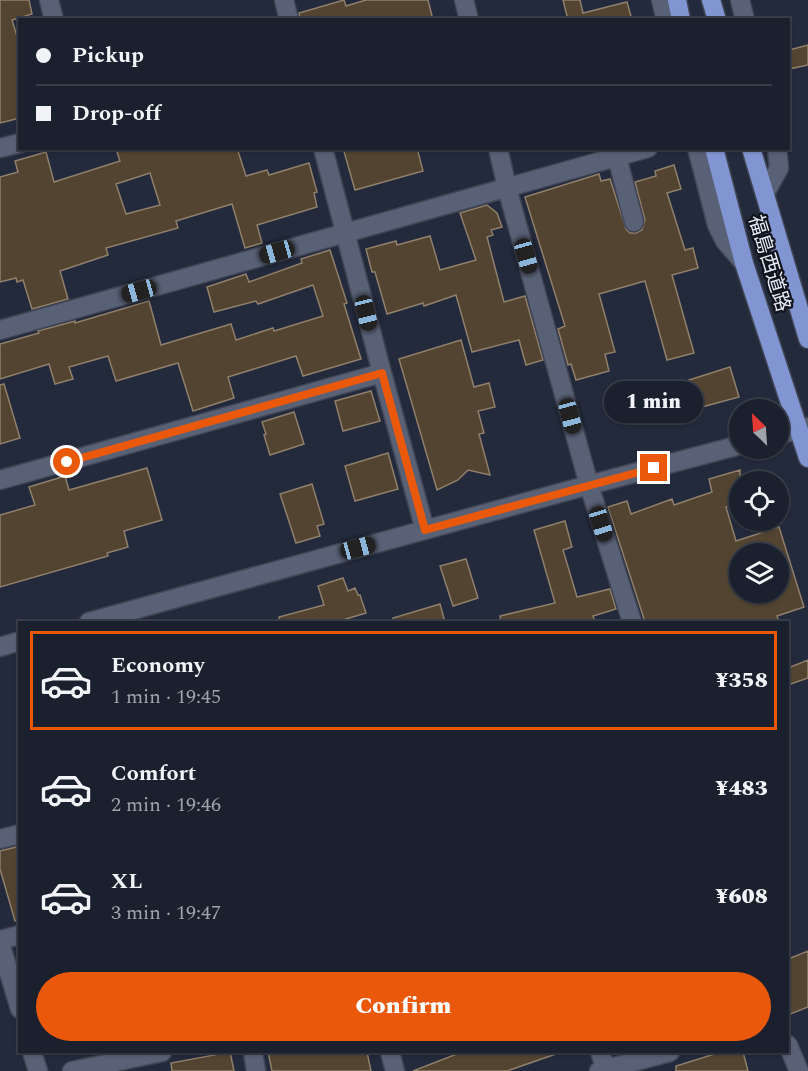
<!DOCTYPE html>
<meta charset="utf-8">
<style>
:root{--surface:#1a202d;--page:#272d39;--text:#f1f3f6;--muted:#9fa3aa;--line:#383e49;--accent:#ea580c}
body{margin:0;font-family:Spectral,"Noto Sans JP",serif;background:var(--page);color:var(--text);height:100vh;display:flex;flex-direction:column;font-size:22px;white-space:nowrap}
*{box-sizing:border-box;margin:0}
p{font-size:20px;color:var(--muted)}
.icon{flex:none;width:33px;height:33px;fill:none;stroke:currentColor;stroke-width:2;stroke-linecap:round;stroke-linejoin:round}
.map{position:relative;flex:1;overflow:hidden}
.sheet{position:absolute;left:18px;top:621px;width:771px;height:432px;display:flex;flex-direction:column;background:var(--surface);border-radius:0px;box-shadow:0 2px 4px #0004,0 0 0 2px var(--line)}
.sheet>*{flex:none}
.banner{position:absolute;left:18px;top:18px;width:772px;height:132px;border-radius:0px;box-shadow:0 2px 4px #0004,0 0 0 2px var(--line);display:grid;align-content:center;height:132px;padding:0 18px;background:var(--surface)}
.needle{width:39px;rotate:335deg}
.controls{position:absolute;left:729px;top:399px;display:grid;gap:12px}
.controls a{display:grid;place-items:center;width:60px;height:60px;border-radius:50%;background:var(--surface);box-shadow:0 2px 4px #0004,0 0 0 2px var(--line);font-size:30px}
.end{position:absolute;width:27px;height:27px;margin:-14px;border:8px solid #ea580c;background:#fff;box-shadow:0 0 0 3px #fff}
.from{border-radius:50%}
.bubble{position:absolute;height:42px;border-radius:21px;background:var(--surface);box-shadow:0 2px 4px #0004,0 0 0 2px var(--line);font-size:20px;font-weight:800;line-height:42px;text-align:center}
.car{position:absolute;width:18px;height:36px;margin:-18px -9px;border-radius:8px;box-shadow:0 0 4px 2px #0007;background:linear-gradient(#222 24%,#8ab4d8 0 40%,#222 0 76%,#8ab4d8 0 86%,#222 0)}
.banner b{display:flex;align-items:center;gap:21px;height:57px;font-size:22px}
.banner b+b{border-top:2px solid var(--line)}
.banner i{width:15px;height:15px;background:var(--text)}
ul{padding:10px 0 0;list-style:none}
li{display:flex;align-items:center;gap:18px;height:99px;margin:0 12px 9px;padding:0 6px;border:3px solid transparent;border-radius:0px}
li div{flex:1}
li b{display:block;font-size:22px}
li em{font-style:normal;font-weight:800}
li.on{border-color:var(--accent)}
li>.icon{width:54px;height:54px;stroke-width:1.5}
.cta{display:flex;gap:12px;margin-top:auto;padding:12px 18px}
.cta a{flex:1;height:69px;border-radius:36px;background:var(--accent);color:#fff;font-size:24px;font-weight:800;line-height:69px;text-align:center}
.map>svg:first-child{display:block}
</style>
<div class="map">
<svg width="808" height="1071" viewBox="0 0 808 1071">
<rect width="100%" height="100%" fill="#232a3c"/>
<path fill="#524431" stroke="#8f7f6b" stroke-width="1.5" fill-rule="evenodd" d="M0,0H29L32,14L12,20L20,46V118L0,123Z
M344,0L346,6L366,0H428L433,20H300L299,13Z
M563,0H580L583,13L627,2L632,20H568Z
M808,45V65L789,69V50Z
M129,148H237L246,176L267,170L269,175L309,163L317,192L314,193L317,207L257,225L262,243L245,248L232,204L176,221L178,228L106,248L108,255L60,271L68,299L32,309L23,280L17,282L16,278L0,282V177L18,172L15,161L46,152L54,182L120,161L117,152ZM150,173L160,205L126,214L116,184Z
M343,148H417L423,171L355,190Z
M674,165L681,189L667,193L685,250L693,248L698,268L672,275L694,353L667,360L645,281L599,294L615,352L605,354L609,371L576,380L571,364L568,365L558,329L565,326L525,197L599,174L601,181L610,179L626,229L630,233H636L642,230L645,220L635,182L656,176L655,171Z
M487,205L497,213L502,227L491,230L493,235L487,237L504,302L525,296L543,360L526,365L519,340L472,352L456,295L424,306L423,303L387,314L375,272H372L366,249L396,241L397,245L430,236L440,270L476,260L460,213Z
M330,250L347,303L344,304L361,359L303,376L296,356L228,377L234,398L193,411L178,363L116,381L108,356L69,367L73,379L55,384L49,364L0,379V344L39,333L38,331L75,321V323L149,301L161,345L231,324L236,340L273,328L274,331L323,316L313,285L258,304L256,301L214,312L207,287L246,274L249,282L302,263L301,259Z
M461,340L474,387L489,383L495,407L478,411L484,433L479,434L490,475L468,470L458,480L437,490L399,359Z
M730,367L739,397L698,408L689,380Z
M4,384L20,438L0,444V385Z
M371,391L380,421L343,431L335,401Z
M294,412L304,444L270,455L264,435L266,434L262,422Z
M388,453L398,489L355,501L345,466Z
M147,468L162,520L124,531L128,547L107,553L108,556L0,587V515L35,505L29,487L65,476L69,490Z
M740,470V503L726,507L736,541L779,527L804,607L777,616L779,622H645L608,507L627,501L631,514L672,499L674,505L712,492L709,479ZM740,554H778V592H740Z
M312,484L324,524L317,526L320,536L296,543L280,494Z
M565,521L572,547L563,550L577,597L610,589L616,609L593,616L595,622H501L500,616L555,603L534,530Z
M466,559L478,598L453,606L440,566Z
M343,578L348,591L355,588L358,595H360L366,613L336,622H280L279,617L324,605L318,586Z
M440,604L445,622H393V618Z
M808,660V678L788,685V668Z
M20,846V920L15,921L0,869V851Z
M808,951V1007L788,1015V959Z
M230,1052L234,1071H172L171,1063Z
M268,1052H367L371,1071H272Z
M462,1052H555L556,1054L507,1071H413Z
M721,1052H743L748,1071H676V1066Z"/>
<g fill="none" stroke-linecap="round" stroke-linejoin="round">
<g stroke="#414656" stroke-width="21">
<path id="minor" d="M49,0L54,20
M284,0L289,20
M464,0L469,20
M661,0L666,20
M740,0L745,20
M0,148L20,143
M323,148L382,373L425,530
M498,148L507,188L589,485L632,622
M697,148L717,225L725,241L744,263
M617,157L634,222
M765,193L779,168L777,148
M0,330L648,148
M778,435L808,427
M0,480L382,373
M89,622L589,485L740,445
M0,647L20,641
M0,839L20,834
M0,940L20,935
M0,943L20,1009
M788,1045L799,1071
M32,1052L38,1071
M253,1052L256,1071
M390,1052L395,1071
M600,1052L606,1069
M72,1071L162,1052
M599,1071L670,1052"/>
</g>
<g stroke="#414656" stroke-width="21">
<path id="highway" d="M677,0L681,20
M711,0L717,20
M714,148L744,263L808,458
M751,148L808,339"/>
</g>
<use href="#minor" stroke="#596176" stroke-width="18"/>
<use href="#highway" stroke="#8295d3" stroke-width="18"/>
</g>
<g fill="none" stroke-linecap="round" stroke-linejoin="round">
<path stroke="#ea580c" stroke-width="8" d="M67,462L382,373L425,530L654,468"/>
</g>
<g text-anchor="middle" stroke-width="4.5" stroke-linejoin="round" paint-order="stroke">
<g font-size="20" fill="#e6ebf8" stroke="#10131b">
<text transform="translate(770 263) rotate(73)" y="7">福島西道路</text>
</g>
</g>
</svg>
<div class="controls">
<a><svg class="needle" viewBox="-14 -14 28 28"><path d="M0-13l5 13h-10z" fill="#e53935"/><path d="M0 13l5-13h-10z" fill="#9fa3aa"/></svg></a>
<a><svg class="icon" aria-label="locate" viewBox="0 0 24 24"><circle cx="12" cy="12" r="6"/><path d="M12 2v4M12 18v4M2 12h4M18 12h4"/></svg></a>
<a><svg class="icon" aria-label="layers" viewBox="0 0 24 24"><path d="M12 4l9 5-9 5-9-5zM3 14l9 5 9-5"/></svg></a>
</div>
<i class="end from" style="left:67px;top:462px"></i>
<i class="end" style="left:654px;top:468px"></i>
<div class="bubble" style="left:604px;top:381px;width:99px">1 min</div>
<i class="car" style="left:277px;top:252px;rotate:254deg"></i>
<i class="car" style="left:526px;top:256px;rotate:164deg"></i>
<i class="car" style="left:139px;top:291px;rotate:254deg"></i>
<i class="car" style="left:366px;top:313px;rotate:166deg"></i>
<i class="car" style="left:570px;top:416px;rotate:165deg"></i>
<i class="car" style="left:601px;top:524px;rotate:163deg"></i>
<i class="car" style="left:358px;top:548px;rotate:75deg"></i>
<div class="banner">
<b><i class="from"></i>Pickup</b>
<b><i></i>Drop-off</b>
</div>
<section class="sheet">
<ul>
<li class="on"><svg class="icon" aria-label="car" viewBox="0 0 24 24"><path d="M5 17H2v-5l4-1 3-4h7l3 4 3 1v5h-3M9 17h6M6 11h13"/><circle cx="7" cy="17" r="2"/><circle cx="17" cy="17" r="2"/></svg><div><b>Economy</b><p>1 min · 19:45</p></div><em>¥358</em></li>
<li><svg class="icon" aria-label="car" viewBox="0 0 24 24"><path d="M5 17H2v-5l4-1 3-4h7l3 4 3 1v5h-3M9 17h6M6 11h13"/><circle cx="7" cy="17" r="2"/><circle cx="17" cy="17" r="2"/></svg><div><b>Comfort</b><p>2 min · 19:46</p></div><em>¥483</em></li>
<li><svg class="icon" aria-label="car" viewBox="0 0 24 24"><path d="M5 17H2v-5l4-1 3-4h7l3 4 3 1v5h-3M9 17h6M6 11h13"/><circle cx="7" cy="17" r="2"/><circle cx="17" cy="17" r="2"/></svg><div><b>XL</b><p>3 min · 19:47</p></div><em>¥608</em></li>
</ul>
<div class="cta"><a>Confirm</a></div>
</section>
</div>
